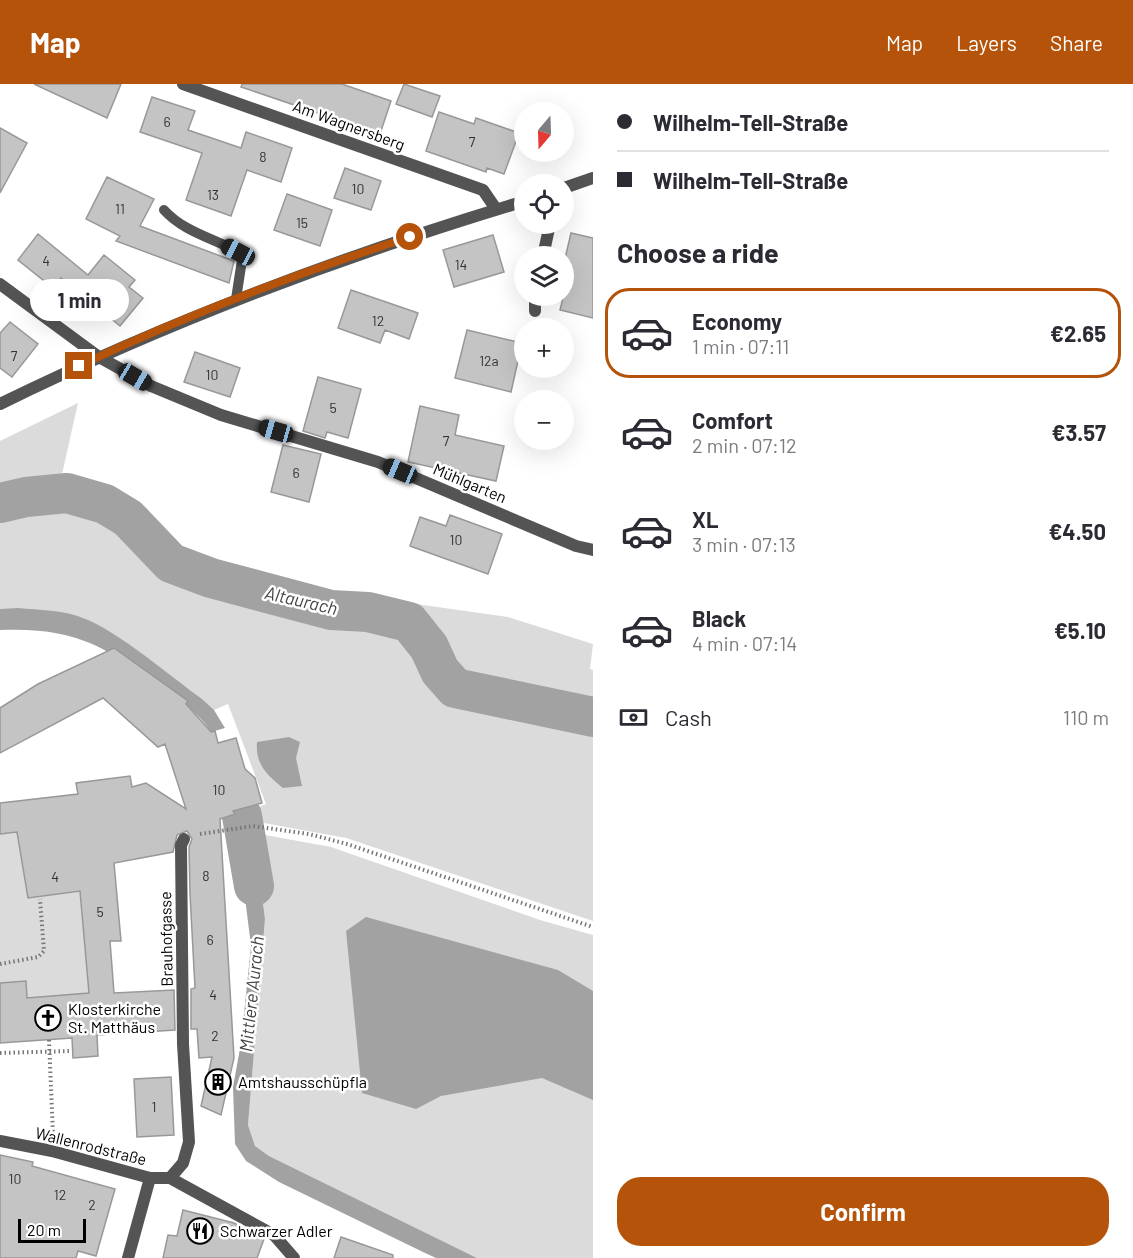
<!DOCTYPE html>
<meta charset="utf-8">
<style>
:root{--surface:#fff;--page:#f7f7f7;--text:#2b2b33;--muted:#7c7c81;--line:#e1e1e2;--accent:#b45309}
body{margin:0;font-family:Barlow,sans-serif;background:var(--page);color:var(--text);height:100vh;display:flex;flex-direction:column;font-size:22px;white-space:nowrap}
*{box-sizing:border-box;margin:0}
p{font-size:20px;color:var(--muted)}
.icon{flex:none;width:33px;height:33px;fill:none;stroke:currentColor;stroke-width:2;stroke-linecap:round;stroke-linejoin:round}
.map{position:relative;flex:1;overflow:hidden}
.drawer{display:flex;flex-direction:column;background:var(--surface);width:540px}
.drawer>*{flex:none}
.banner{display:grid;align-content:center;height:132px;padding:0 24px;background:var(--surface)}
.needle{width:39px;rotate:199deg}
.fabs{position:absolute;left:514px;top:18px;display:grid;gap:12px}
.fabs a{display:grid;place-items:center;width:60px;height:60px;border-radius:50%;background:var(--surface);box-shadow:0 6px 24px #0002;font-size:30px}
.scale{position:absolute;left:18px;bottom:15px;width:68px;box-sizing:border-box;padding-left:6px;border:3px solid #000;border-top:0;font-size:16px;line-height:21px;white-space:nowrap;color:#000;-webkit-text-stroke:4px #fff;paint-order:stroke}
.end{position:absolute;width:27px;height:27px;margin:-14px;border:8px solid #b45309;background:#fff;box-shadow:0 0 0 3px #fff}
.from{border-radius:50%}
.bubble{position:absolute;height:42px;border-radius:21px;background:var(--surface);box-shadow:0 6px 24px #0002;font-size:20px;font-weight:700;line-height:42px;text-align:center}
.car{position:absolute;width:18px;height:36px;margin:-18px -9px;border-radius:8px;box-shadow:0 0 4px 2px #0007;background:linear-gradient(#222 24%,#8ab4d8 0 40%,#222 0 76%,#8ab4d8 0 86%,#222 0)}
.banner b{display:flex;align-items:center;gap:21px;height:57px;font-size:22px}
.banner b+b{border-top:2px solid var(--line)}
.banner i{width:15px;height:15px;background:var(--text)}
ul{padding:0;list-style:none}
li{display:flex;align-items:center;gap:18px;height:90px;margin:0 12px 9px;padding:0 12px;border:3px solid transparent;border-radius:24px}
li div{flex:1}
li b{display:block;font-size:22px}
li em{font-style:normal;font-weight:700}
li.active{border-color:var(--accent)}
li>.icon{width:54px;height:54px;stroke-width:1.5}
h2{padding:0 24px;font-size:27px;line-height:72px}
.pay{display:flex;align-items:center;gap:15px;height:66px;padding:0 24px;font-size:22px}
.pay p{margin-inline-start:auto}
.action{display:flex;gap:12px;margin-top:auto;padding:12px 24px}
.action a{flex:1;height:69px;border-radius:24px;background:var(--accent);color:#fff;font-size:24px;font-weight:700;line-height:69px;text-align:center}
header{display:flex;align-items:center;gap:36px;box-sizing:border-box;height:84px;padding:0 30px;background:var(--accent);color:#fff}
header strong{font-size:28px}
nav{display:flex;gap:33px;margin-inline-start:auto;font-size:21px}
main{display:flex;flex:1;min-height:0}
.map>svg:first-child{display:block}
</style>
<header>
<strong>Map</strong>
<nav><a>Map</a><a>Layers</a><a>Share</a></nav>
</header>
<main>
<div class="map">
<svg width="593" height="1174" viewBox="0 0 593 1174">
<rect width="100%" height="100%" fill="#fff"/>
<path fill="#dbdbdb" d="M78,319L60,399L112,409L129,419L180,471L303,504L508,533L593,560L590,585L593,586V837L346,754L252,737L248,727L266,720L228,620L214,626L122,558L83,534L0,525V357Z
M17,749L28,813L79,800L89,909L27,914L26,898L0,899V750Z
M254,749L331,763L540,836L593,851V1174H477L269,1072L255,1062L248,1041L265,835Z"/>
<path fill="#a2a2a2" d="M18,524C39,526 63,526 83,534C118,547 170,592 202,615L214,626L225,644L211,648C200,630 180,616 164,605C104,562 76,543 0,546V525Z
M289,653L300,658L296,674L302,702L283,704C267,691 255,680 257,658Z
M237,749H254L265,835L248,1041L255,1062L269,1072L477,1174H436L423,1168L279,1098L246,1077L235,1060L233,1003L241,959L251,862Z
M366,833L558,886L593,907V1016L542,994L441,1012L416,1025L362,1009L346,847Z"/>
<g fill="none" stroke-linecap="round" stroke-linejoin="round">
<path stroke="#a2a2a2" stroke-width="40" d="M0,419L26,413L67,409L105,420L128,434L171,479L211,494L331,526L368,528L409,538L429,563L440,587L455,604L593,633
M242,732L254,802"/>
</g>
<path fill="#c4c4c4" stroke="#989898" stroke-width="1.5" d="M34,0H121L107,34Z
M242,0H342L391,17L380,50L241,3Z
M404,0L440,12L432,33L396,20Z
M152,13L195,27L188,46L241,64L246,48L292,64L281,98L247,86L231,132L186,116L202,69L140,48Z
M439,28L474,40L476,34L519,49L504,90L487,84L486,88L426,67Z
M0,44L27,59L0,109Z
M345,84L381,97L371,126L334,114Z
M107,93L154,115L140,142L234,177L229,199L116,157L120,152L86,135Z
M287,110L332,126L320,162L274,146Z
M571,149L593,154V234L560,226L569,189L564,188V179Z
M38,150L88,191L104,171L135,196L129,203L143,214L120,242L61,194L53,204L18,176Z
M493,151L504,188L454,203L443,166Z
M351,206L418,229L409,255L385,246L380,259L338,244Z
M10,238L38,260L12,293L0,284V249Z
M467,246L522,259L511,308L455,294Z
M195,268L240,284L230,313L184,298Z
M318,293L361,305L348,354L327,348L325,354L303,347Z
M420,322L459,331L455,351L504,362L496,397L408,378Z
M283,361L321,370L309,418L271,408Z
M450,431L502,450L488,490L410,462L420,433L446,442Z
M114,564L188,617L186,620L211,648L215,647L218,659L236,654L245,685L255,694L262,719L233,727L235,730L220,735L234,974L221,1031L201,1022L212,973L199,974L197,945H191V905L195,904L190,810L189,763L192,755L187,747L177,751L173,768L114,779L121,857H110L114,909L174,906L175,946L97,951L98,972L73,974L72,954L0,959V899L26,897L27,914L89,909L80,807L28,814L17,748L0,750V719L78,710L76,699L130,692L132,703L146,699L186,725L165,660L158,663L103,614L0,669V624L38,600Z
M171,993L174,1051L137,1053L134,995Z
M0,1071L33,1078L32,1082L115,1105L96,1172L78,1167L76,1174H0Z
M183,1126L234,1139L264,1155L257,1174H163L168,1151L177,1152Z
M341,1153L393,1171V1174H334Z"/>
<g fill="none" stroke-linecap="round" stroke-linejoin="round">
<path stroke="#767676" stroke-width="4" stroke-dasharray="1.5 3" stroke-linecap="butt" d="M200,750L253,742L309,750L347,760L593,843
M0,880L38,873L44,867L40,815
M49,956L53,1051
M0,969L69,967"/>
<path stroke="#545454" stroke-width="10" d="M164,126C184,148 213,154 238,168L242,176L236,215"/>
<path stroke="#545454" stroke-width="12" d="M183,0L483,106L496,125
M564,104L593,94
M543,172L550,140
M0,200L99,273L151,302L221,331L378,378L576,462L593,466
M535,227V212
M0,320C169,237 345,171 525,117
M0,1057L52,1067L150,1094H170L274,1151L294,1174
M170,1094L183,1079L189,1058L183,960L181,761L184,755
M128,1174L150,1094"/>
</g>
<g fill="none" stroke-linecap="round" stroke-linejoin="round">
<path stroke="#b45309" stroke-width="8" d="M79,282C186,231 298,189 410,153"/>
</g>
<defs>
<g id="church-ring" transform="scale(1.35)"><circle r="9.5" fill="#fff" stroke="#000" stroke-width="1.5"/><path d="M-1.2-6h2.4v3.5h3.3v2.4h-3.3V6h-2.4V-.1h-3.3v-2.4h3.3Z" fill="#000"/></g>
<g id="building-ring" transform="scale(1.35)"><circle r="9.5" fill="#fff" stroke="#000" stroke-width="1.5"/><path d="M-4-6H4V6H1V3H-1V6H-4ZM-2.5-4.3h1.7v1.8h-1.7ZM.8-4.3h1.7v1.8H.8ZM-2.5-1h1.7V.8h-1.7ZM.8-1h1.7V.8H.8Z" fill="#000"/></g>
<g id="restaurant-ring" transform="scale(1.35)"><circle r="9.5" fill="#fff" stroke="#000" stroke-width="1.5"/><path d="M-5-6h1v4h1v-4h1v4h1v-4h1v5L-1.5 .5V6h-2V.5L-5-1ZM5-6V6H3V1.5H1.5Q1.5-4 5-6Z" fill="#000"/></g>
</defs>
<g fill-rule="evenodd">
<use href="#church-ring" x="48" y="934"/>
<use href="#building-ring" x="218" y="998"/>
<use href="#restaurant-ring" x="200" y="1147"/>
</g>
<g text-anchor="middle" stroke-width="5" stroke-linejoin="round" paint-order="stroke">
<g font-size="14" fill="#313131">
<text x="167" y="43">6</text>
<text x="472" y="63">7</text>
<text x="263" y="78">8</text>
<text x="358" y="110">10</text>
<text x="213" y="116">13</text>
<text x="120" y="130">11</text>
<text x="302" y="144">15</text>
<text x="46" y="182">4</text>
<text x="461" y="186">14</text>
<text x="378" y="242">12</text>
<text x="14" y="277">7</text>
<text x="489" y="282">12a</text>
<text x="212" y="296">10</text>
<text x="333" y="329">5</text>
<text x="446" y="362">7</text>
<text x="296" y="394">6</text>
<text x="456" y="461">10</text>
<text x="219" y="711">10</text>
<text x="206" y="797">8</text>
<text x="55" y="798">4</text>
<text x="100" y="833">5</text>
<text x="210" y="861">6</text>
<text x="213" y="916">4</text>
<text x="215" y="957">2</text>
<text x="154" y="1028">1</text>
<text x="15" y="1100">10</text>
<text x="60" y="1116">12</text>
<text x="92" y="1126">2</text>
</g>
<g font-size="16" fill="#000" stroke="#fff">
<text transform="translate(349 41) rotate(20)" y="6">Am Wagnersberg</text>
<text transform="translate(470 399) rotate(23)" y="6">Mühlgarten</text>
<text transform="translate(166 855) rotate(-91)" y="6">Brauhofgasse</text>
<text transform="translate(91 1062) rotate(14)" y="6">Wallenrodstraße</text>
</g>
<g font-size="16" fill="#000" stroke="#fff" text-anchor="start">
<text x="68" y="931">Klosterkirche<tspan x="68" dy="18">St. Matthäus</tspan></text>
<text x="238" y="1004">Amtshausschüpfla</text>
<text x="220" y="1153">Schwarzer Adler</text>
</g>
<g font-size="18" font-style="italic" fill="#434343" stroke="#fff">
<text transform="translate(301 517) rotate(13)" y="6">Altaurach</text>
<text transform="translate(252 910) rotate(-84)" y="6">Mittlere Aurach</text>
</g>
</g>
</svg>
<div class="fabs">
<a><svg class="needle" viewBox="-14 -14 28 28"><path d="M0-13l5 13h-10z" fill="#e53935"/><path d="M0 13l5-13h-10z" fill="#7c7c81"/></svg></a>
<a><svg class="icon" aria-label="locate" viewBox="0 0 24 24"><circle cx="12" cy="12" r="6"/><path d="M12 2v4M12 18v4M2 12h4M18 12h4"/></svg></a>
<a><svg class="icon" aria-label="layers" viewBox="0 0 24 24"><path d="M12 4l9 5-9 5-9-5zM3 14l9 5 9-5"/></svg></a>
<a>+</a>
<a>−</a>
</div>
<div class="scale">20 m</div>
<i class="end from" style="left:410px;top:153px"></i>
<i class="end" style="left:79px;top:282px"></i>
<div class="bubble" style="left:30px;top:195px;width:99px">1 min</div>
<i class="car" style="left:238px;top:168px;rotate:298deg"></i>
<i class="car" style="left:135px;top:293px;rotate:120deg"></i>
<i class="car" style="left:276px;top:347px;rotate:286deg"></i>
<i class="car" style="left:400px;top:387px;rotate:293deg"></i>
</div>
<section class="drawer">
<div class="banner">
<b><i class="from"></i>Wilhelm-Tell-Straße</b>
<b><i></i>Wilhelm-Tell-Straße</b>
</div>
<h2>Choose a ride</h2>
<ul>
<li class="active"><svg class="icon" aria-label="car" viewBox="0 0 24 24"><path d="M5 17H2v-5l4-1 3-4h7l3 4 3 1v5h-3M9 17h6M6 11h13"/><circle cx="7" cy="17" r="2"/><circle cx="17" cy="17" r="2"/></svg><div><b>Economy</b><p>1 min · 07:11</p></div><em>€2.65</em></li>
<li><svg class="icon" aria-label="car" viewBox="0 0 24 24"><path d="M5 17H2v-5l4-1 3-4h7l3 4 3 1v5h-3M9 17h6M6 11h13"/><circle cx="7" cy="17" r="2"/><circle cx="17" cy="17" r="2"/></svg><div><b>Comfort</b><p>2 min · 07:12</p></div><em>€3.57</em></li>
<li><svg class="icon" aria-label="car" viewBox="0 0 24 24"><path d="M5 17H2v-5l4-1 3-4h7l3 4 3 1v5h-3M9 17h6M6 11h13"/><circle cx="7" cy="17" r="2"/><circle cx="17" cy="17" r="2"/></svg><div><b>XL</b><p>3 min · 07:13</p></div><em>€4.50</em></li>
<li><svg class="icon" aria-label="car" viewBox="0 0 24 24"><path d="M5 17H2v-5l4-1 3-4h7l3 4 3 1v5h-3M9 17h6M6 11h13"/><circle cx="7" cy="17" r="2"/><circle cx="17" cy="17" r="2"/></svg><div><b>Black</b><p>4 min · 07:14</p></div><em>€5.10</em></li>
</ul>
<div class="pay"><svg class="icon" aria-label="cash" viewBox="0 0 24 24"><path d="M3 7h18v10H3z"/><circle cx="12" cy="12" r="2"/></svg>Cash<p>110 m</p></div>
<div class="action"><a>Confirm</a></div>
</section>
</main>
